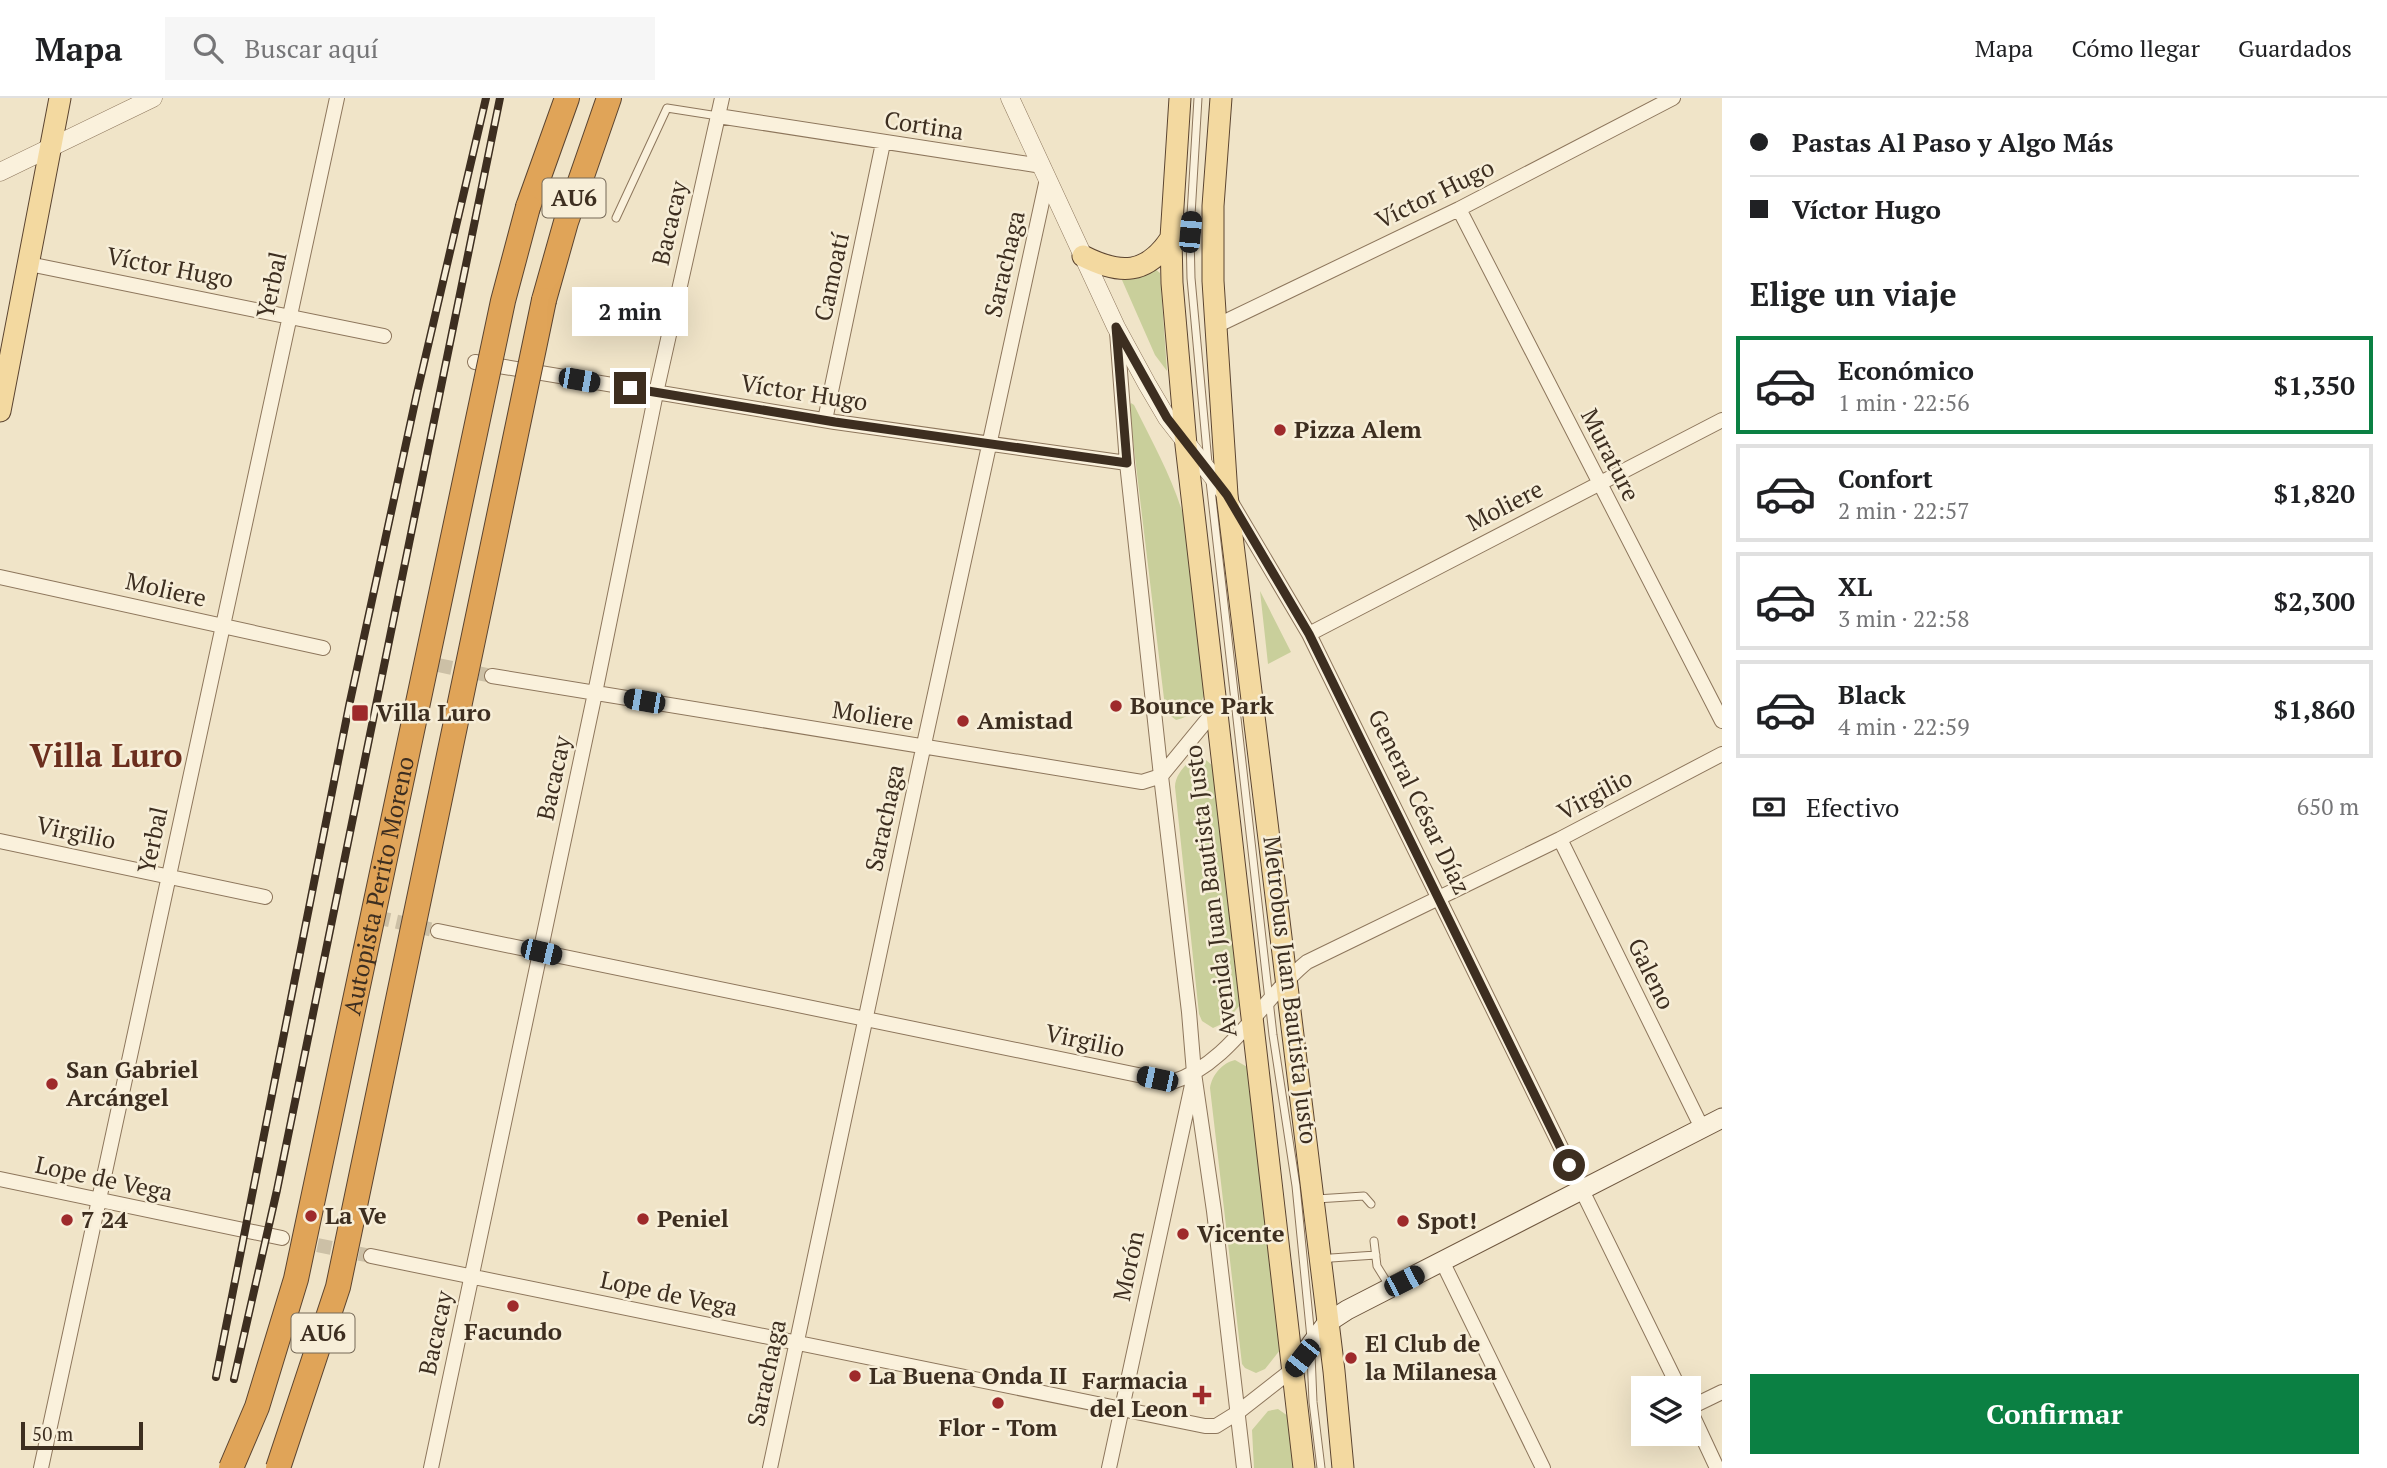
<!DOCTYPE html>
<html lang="es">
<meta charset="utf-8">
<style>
:root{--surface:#fff;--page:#f6f6f6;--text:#202124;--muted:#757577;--line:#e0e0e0;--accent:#0b8043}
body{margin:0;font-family:"PT Serif",serif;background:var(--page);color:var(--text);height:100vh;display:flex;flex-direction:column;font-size:26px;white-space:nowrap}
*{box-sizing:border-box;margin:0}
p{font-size:23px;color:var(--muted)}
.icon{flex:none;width:38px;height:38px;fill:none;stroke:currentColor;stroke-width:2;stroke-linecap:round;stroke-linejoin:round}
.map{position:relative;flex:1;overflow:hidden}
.drawer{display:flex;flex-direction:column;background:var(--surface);width:665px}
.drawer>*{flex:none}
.guide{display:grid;align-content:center;height:154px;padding:0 28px;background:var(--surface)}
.controls{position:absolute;left:1631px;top:1278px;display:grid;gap:14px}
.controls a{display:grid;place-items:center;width:70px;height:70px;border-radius:0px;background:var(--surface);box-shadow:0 7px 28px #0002;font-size:35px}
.scale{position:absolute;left:21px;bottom:18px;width:122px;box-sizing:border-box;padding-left:7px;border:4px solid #3d2e20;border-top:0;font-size:19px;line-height:24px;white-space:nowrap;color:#3d2e20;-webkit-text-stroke:5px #f7eed8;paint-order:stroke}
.end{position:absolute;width:32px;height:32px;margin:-16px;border:9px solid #3d2e20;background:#fff;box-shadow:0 0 0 4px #fff}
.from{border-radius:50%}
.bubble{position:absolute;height:49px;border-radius:0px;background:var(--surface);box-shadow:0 7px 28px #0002;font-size:23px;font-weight:600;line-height:49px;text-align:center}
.car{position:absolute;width:21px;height:42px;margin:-21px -10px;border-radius:9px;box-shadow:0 0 5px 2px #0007;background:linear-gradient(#222 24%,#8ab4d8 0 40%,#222 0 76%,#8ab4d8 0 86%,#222 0)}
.guide b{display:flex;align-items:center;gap:24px;height:66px;font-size:26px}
.guide b+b{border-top:2px solid var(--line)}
.guide i{width:18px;height:18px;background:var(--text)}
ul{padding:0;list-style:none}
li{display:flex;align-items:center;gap:21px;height:98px;margin:0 14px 10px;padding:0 14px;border:4px solid var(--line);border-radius:0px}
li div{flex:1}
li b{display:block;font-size:26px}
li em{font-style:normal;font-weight:600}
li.on{border-color:var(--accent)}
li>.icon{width:63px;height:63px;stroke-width:1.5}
h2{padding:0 28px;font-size:32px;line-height:84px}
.pay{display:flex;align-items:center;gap:18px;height:77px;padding:0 28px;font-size:26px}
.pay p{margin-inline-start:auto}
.cta{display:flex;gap:14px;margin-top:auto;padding:14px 28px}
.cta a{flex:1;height:80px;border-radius:0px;background:var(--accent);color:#fff;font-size:28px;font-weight:600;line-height:80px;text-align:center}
header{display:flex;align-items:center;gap:42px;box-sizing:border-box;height:98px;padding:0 35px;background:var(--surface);border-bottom:2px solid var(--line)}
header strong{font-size:33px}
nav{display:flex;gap:38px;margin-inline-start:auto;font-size:24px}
.search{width:490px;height:63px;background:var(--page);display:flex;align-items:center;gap:18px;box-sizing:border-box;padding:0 24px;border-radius:0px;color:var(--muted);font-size:26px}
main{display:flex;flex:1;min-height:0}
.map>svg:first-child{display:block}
</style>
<header>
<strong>Mapa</strong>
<div class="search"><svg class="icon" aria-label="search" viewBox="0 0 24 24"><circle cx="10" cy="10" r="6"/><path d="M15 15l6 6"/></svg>Buscar aquí</div>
<nav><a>Mapa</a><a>Cómo llegar</a><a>Guardados</a></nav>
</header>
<main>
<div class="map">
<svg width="1722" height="1370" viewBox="0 0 1722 1370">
<rect width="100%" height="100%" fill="#f0e4c8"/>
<path fill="#c9cf9b" d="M1155,171L1160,175L1167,273L1155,257L1122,182L1123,179Z
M1131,305L1134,307C1153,345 1174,383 1185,423L1205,596C1199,609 1191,619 1176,622L1167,615L1165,609L1129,309Z
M1260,493L1291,554L1268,566Z
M1195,661L1206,662L1213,668L1240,907L1226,924L1213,930L1202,923L1199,916L1175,689C1175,678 1185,665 1195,661Z
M1235,962L1249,970L1280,1252L1265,1271L1256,1275L1245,1270L1242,1266L1210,990C1212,977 1222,965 1235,962Z
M1278,1311L1288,1318L1295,1370H1254L1252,1332L1268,1313Z"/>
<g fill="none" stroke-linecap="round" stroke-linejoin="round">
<path stroke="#ccc0a6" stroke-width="14" stroke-dasharray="14 7" stroke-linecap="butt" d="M438,567L492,578
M376,819L438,833
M297,1143L371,1158"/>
<g stroke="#8d765c" stroke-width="9">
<path id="service" d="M1198,0L1190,134L1191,180L1208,365
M616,120L667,10L718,18
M1210,383L1273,937L1296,1088L1311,1240
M1316,1101L1364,1098L1371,1106
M1374,1143L1377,1168L1390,1189
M1324,1164L1331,1160L1376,1157
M1311,1256L1313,1304L1321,1370"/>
</g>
<g stroke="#8d765c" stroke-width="16">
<path id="minor" d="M718,18L1042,68
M1459,111L1722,623
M29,166L384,238
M1216,228L1459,111L1673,0
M1117,234L1127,365L1161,678L1189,914L1194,975L1214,1113L1244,1370
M475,264L835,324L1127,365
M825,322L883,45
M1231,404L1309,536L1679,1290
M0,479L323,550
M1309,536L1722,322
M492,578L1142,684L1161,678L1216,611
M1560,741L1702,1030
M0,743L265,799
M438,833L1172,984C1229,967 1263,899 1307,864L1560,741L1722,656
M0,1081L282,1140
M371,1158L1205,1328H1216L1237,1315L1292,1272
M1442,1163L1543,1370
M1689,1310L1717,1370
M1689,1310L1722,1294
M41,1370C143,914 236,456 337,0
M431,1370L595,595L656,295L722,0
M770,1370L918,674L1047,81
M1109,1370L1192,987"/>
</g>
<g stroke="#8d765c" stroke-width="19">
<path id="tertiary" d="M1010,0L1116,229L1147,286L1167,320L1227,397
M0,74L153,0"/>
</g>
<g stroke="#6f573f" stroke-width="21">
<path id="secondary" d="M1292,1272L1327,1225L1347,1212L1722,1020"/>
</g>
<g stroke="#5b4430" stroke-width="23">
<path id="primary" d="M1180,0L1171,140L1172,185L1186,347L1304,1370
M1221,0L1213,108V183L1227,397L1334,1273L1343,1370
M1083,158C1120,177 1147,177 1171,140
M0,313L60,0"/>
</g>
<g stroke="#5b4430" stroke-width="26">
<path id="motorway" d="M528,109L567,0
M544,202L566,124L609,0"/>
</g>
<use href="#service" stroke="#faf1dc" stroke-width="7"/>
<use href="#minor" stroke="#faf1dc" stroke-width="14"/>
<use href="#tertiary" stroke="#faf1dc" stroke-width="18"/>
<use href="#secondary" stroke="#faf1dc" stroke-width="19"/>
<use href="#primary" stroke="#f3d9a0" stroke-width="21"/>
<use href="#motorway" stroke="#e0a458" stroke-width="24"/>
<g stroke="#3d2e20" stroke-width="8">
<path id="rail" d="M216,1279L349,608L417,295L486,0
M234,1281L277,1092L500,0"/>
</g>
<use href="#rail" stroke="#f7eed8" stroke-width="5" stroke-dasharray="16" stroke-linecap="butt"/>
<g stroke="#5b4430" stroke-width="26" stroke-linecap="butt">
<g id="motorway-bridge">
<path id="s1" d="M231,1370L257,1309L296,1181L503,203L528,109"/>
<path d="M278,1370L338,1189L544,202"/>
</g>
</g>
<use href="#motorway-bridge" stroke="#e0a458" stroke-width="24"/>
</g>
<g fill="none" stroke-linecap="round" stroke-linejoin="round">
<path stroke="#3d2e20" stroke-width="9" d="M630,290L835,324L1127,365L1116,229L1167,320L1227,397L1309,536L1569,1067"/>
</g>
<g fill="#9e2a2b" stroke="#f7eed8" stroke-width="2.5">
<circle cx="1280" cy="332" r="7"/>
<circle cx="1116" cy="608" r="7"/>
<rect x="351" y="606" width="18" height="18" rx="3.5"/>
<circle cx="963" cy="623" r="7"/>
<circle cx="52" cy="986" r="7"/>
<circle cx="311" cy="1118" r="7"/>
<circle cx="643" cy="1121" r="7"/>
<circle cx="67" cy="1122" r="7"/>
<circle cx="1403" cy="1123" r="7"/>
<circle cx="1183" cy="1136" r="7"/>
<circle cx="513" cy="1208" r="7"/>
<circle cx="1351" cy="1260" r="7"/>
<circle cx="855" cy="1278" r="7"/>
<path d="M1198.5 1286.5h7v7h7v7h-7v7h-7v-7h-7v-7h7z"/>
<circle cx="998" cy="1305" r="7"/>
</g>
<g text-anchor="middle" stroke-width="5" stroke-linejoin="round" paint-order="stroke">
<g fill="#f7eed8" stroke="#756857" stroke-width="2">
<rect x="542.5" y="80.5" width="63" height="39" rx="5"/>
<rect x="291.5" y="1215.5" width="63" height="39" rx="5"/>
</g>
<g font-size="23" font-weight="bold" fill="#3d2e20">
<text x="574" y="108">AU6</text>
<text x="323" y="1243">AU6</text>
</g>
<g font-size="24" fill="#3d2e20" stroke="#f7eed8">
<text transform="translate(924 28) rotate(9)" y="8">Cortina</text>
<text transform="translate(1435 96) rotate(-26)" y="8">Víctor Hugo</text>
<text transform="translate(670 125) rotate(-77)" y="8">Bacacay</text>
<text transform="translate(1005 166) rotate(-77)" y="8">Sarachaga</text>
<text transform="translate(170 170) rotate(11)" y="8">Víctor Hugo</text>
<text transform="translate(832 179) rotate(-78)" y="8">Camoatí</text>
<text transform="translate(272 187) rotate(-78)" y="8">Yerbal</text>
<text transform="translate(804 295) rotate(9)" y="8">Víctor Hugo</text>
<text transform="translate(1610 357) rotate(63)" y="8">Murature</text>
<text transform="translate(1505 408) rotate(-27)" y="8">Moliere</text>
<text transform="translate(166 492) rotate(13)" y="8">Moliere</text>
<text transform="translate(873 618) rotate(9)" y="8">Moliere</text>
<text transform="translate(554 680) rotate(-78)" y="8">Bacacay</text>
<text transform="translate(1595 697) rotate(-28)" y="8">Virgilio</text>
<text transform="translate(1419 704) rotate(64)" y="8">General César Díaz</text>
<text transform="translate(885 720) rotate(-78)" y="8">Sarachaga</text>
<text transform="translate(76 735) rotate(12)" y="8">Virgilio</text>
<text transform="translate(153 742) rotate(-78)" y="8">Yerbal</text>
<text dy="8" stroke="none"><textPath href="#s1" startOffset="602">Autopista Perito Moreno</textPath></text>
<text transform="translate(1211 793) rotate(-97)" y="8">Avenida Juan Bautista Justo</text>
<text transform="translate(1651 876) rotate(64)" y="8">Galeno</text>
<text transform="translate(1290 892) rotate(83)" y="8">Metrobus Juan Bautista Justo</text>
<text transform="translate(1085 943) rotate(12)" y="8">Virgilio</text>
<text transform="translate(104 1081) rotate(12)" y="8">Lope de Vega</text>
<text transform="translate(1129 1168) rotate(-78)" y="8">Morón</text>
<text transform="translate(669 1196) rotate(12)" y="8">Lope de Vega</text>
<text transform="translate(436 1235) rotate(-78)" y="8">Bacacay</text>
<text transform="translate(767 1275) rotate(-78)" y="8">Sarachaga</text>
</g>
<g font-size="24" font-weight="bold" fill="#3d2e20" stroke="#f7eed8" text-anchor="start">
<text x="1294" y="340">Pizza Alem</text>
<text x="1130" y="616">Bounce Park</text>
<text x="376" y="623">Villa Luro</text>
<text x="977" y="631">Amistad</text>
<text x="66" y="980">San Gabriel<tspan x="66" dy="28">Arcángel</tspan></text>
<text x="325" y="1126">La Ve</text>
<text x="657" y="1129">Peniel</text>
<text x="81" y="1130">7 24</text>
<text x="1417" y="1131">Spot!</text>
<text x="1197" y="1144">Vicente</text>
<text x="513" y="1242" text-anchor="middle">Facundo</text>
<text x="1365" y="1254">El Club de<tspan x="1365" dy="28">la Milanesa</tspan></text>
<text x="869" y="1286">La Buena Onda II</text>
<text x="1188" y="1291" text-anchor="end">Farmacia<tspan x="1188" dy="28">del Leon</tspan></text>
<text x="998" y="1338" text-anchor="middle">Flor - Tom</text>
</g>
<g font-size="32" font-weight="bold" fill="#6b2e1e" stroke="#f7eed8">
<text x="106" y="669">Villa Luro</text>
</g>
</g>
</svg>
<div class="controls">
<a><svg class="icon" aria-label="layers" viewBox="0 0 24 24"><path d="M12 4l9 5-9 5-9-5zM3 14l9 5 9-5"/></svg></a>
</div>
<div class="scale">50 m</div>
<i class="end from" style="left:1569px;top:1067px"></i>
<i class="end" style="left:630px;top:290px"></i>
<div class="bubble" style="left:572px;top:189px;width:116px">2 min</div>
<i class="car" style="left:1190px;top:134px;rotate:5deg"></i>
<i class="car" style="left:579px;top:282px;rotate:100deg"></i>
<i class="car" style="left:644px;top:603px;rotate:280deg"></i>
<i class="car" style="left:541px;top:854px;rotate:103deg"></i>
<i class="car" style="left:1157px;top:981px;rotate:282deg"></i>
<i class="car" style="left:1404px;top:1183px;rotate:63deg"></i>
<i class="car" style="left:1302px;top:1260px;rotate:218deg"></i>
</div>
<section class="drawer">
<div class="guide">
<b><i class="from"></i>Pastas Al Paso y Algo Más</b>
<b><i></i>Víctor Hugo</b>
</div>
<h2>Elige un viaje</h2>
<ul>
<li class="on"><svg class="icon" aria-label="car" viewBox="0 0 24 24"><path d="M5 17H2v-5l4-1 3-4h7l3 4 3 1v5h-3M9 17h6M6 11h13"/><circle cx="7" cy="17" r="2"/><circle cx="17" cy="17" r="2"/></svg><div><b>Económico</b><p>1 min · 22:56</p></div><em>$1,350</em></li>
<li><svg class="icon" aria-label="car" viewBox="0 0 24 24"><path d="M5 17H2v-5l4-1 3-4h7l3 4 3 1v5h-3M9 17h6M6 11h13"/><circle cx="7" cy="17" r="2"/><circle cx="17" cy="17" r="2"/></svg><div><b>Confort</b><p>2 min · 22:57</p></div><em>$1,820</em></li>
<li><svg class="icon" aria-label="car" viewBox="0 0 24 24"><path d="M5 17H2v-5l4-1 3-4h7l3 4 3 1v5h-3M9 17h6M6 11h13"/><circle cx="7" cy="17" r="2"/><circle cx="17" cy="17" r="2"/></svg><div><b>XL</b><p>3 min · 22:58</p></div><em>$2,300</em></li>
<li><svg class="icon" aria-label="car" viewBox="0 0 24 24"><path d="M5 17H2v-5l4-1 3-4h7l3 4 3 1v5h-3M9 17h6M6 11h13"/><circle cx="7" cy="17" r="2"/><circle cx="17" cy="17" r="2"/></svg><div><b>Black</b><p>4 min · 22:59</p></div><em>$1,860</em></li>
</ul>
<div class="pay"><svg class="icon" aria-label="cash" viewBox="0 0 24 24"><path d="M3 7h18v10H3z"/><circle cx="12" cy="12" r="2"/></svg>Efectivo<p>650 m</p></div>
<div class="cta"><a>Confirmar</a></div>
</section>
</main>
